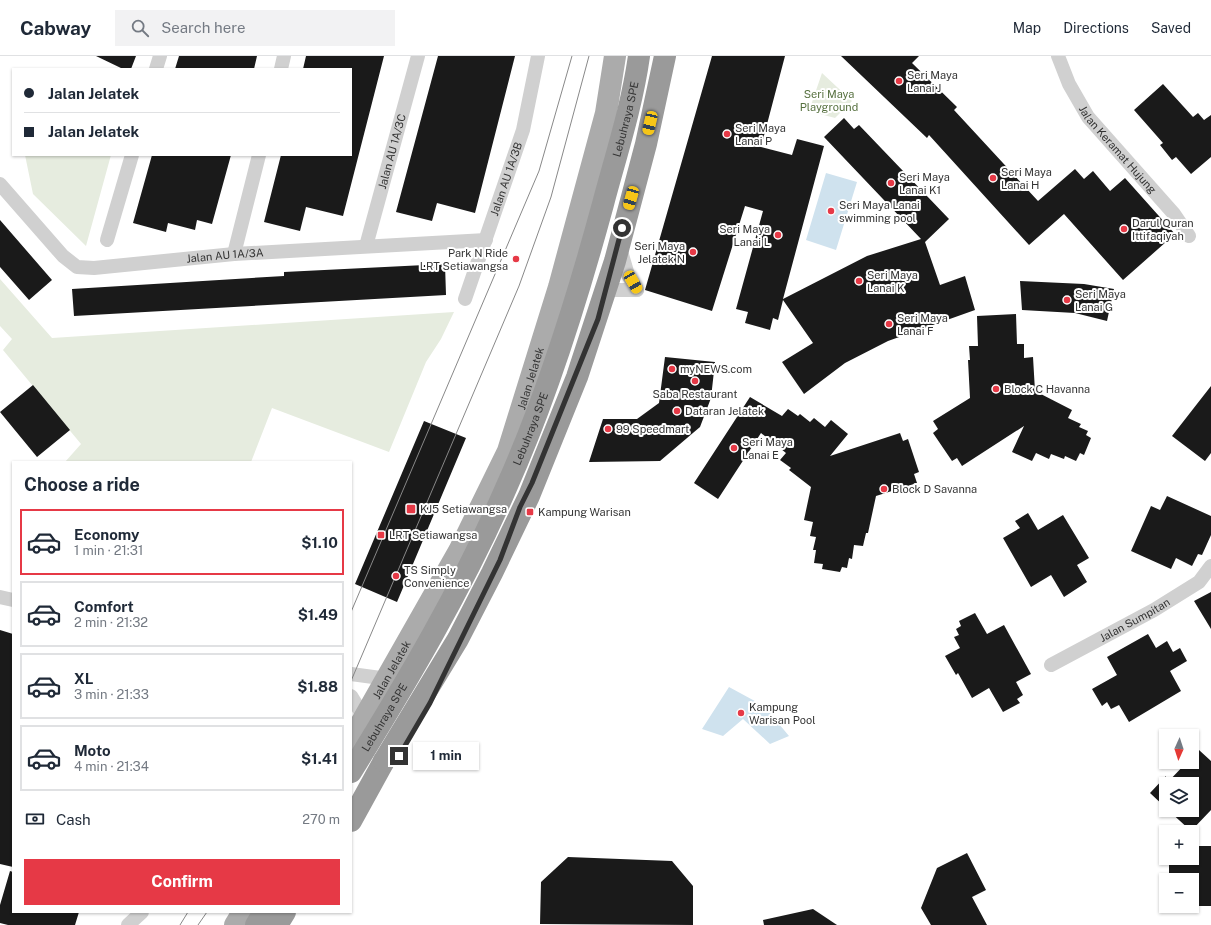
<!DOCTYPE html>
<meta charset="utf-8">
<style>
:root{--surface:#fff;--page:#f2f2f3;--text:#1f2937;--muted:#747a83;--line:#e0e1e3;--accent:#e63946}
body{margin:0;font-family:"Public Sans",sans-serif;background:var(--page);color:var(--text);height:100vh;display:flex;flex-direction:column;font-size:15px;white-space:nowrap}
*{box-sizing:border-box;margin:0}
p{font-size:13px;color:var(--muted)}
.icon{flex:none;width:22px;height:22px;fill:none;stroke:currentColor;stroke-width:2;stroke-linecap:round;stroke-linejoin:round}
.map{position:relative;flex:1;overflow:hidden}
.drawer{position:absolute;left:12px;top:405px;width:340px;height:452px;display:flex;flex-direction:column;background:var(--surface);border-radius:0px;box-shadow:0 1px 3px #0004}
.drawer>*{flex:none}
.guide{position:absolute;left:12px;top:12px;width:340px;height:88px;border-radius:0px;box-shadow:0 1px 3px #0004;display:grid;align-content:center;height:88px;padding:0 12px;background:var(--surface)}
.needle{width:26px;rotate:183deg}
.buttons{position:absolute;left:1159px;top:673px;display:grid;gap:8px}
.buttons a{display:grid;place-items:center;width:40px;height:40px;border-radius:0px;background:var(--surface);box-shadow:0 1px 3px #0004;font-size:20px}
.end{position:absolute;width:18px;height:18px;margin:-9px;border:5px solid #333;background:#fff;box-shadow:0 0 0 2px #fff}
.from{border-radius:50%}
.bubble{position:absolute;height:28px;border-radius:0px;background:var(--surface);box-shadow:0 1px 3px #0004;font-size:13px;font-weight:700;line-height:28px;text-align:center}
.car{position:absolute;width:12px;height:24px;margin:-12px -6px;border-radius:5px;box-shadow:0 0 3px 1px #0007;background:linear-gradient(#f5c518 24%,#345 0 40%,#f5c518 0 76%,#345 0 86%,#f5c518 0)}
.guide b{display:flex;align-items:center;gap:14px;height:38px;font-size:15px}
.guide b+b{border-top:1px solid var(--line)}
.guide i{width:10px;height:10px;background:var(--text)}
ul{padding:0;list-style:none}
li{display:flex;align-items:center;gap:12px;height:66px;margin:0 8px 6px;padding:0 4px;border:2px solid var(--line);border-radius:0px}
li div{flex:1}
li b{display:block;font-size:15px}
li em{font-style:normal;font-weight:700}
li.current{border-color:var(--accent)}
li>.icon{width:36px;height:36px;stroke-width:1.5}
h2{padding:0 12px;font-size:18px;line-height:48px}
.pay{display:flex;align-items:center;gap:10px;height:44px;padding:0 12px;font-size:15px}
.pay p{margin-inline-start:auto}
.button{display:flex;gap:8px;margin-top:auto;padding:8px 12px}
.button a{flex:1;height:46px;border-radius:0px;background:var(--accent);color:#fff;font-size:16px;font-weight:700;line-height:46px;text-align:center}
header{display:flex;align-items:center;gap:24px;box-sizing:border-box;height:56px;padding:0 20px;background:var(--surface);border-bottom:1px solid var(--line)}
header strong{font-size:19px}
nav{display:flex;gap:22px;margin-inline-start:auto;font-size:14px}
.search{width:280px;height:36px;background:var(--page);display:flex;align-items:center;gap:10px;box-sizing:border-box;padding:0 14px;border-radius:0px;color:var(--muted);font-size:15px}
.map>svg:first-child{display:block}
</style>
<header>
<strong>Cabway</strong>
<div class="search"><svg class="icon" aria-label="search" viewBox="0 0 24 24"><circle cx="10" cy="10" r="6"/><path d="M15 15l6 6"/></svg>Search here</div>
<nav><a>Map</a><a>Directions</a><a>Saved</a></nav>
</header>
<div class="map">
<svg width="1211" height="869" viewBox="0 0 1211 869">
<rect width="100%" height="100%" fill="#fff"/>
<path fill="#e6ecdf" d="M822,17L852,45L835,62L809,55Z
M25,99H111L86,190L33,138Z
M0,223L52,282L454,256L441,283L426,306L389,396L272,352L251,406H65L81,388L3,294L12,283L0,270Z"/>
<path fill="#cfe2ee" d="M826,117L857,126L836,194L806,184Z
M729,631L764,650L789,680L770,688L743,663L723,680L702,673Z"/>
<path fill="#1a1a1a" d="M96,0H136L131,13H123Z
M179,0H257L254,13H175Z
M306,0H384L343,160L306,151L300,175L264,166L281,99H351V13H303Z
M438,0H515L475,157L437,147L432,165L396,156Z
M712,0H785L761,91L792,99L797,83L824,90L783,243L867,200L921,183L824,81L844,62L854,73L859,69L949,163L925,186L940,229L965,220L975,254L888,285L845,307L804,338L782,306L813,287L783,244L778,264L773,262L770,274L745,267L748,256L736,253L763,155L745,150L712,255L645,234Z
M841,0H919L912,7L957,51L954,54L1038,145L1075,113L1084,123L1093,115L1110,135L1125,122L1175,178L1123,224L1064,158L1029,189L929,79L927,82Z
M1163,28L1193,61L1198,57L1204,64L1211,59V101L1191,118L1176,101L1172,104L1160,89L1163,87L1134,54Z
M152,99H231L212,168L197,164L195,174L168,167L166,176L133,167Z
M0,164L52,224L29,244L0,211Z
M445,208L446,239L74,260L72,233L284,220V216Z
M1020,225L1084,228L1114,233L1107,265L1075,257L1022,254Z
M1016,258L1017,288H1024V302L1033,301L1035,335L1072,354L1068,362L1081,368L1079,371L1088,375L1086,379L1091,382L1084,399L1080,397L1076,405L1065,400L1064,403L1051,398L1049,403L1036,397L1032,405L1012,396L1024,370L962,410L957,402L952,405L933,377L938,373L933,365L970,342L968,304H970L969,290H978L977,260Z
M665,301L715,306L711,342L700,371L660,405L589,406L603,363H637L659,347Z
M33,329L70,374L37,401L0,356Z
M1211,330V397L1205,405L1172,380Z
M750,341L782,360L788,353L798,360L800,358L810,366L814,362L825,371L831,364L848,378L830,400L900,377L903,385L908,383L919,416L914,418L917,427L876,440L868,477H866L863,490L854,489L852,503L849,502L847,512L842,511L840,516L822,513L823,508L814,507L816,494H813L816,481L810,480L813,466L804,464L811,431L789,414L791,412L780,404L786,397L761,377L718,443L694,427Z
M424,365L466,382L397,546L355,528Z
M1167,440L1211,460V479L1202,499L1198,498L1192,510L1176,502L1171,513L1131,495L1151,450L1160,454Z
M1028,457L1038,474L1063,459L1089,502L1077,509L1087,526L1064,541L1051,519L1031,531L1003,482L1020,472L1015,465Z
M1211,536V573L1194,545Z
M975,557L987,578L1004,569L1031,618L1016,626L1023,639L1017,643L1020,647L1003,656L989,632L972,642L958,617L956,619L945,600L960,592L954,581L959,579L956,573L961,570L959,565Z
M0,574L13,578V811L0,808Z
M1148,578L1156,592L1167,585L1173,596L1180,592L1187,605L1170,615L1181,635L1129,666L1119,649L1111,653L1107,646L1102,650L1092,633L1117,619L1107,601Z
M1199,694L1211,705V754L1191,775L1168,754H1192V728H1166V752L1150,737L1166,720V728L1187,706H1192V700Z
M1192,790H1211V850H1192V824H1169V802H1192Z
M967,797L986,834L972,841L987,869H931L921,852L937,812Z
M568,801L672,805L693,830V869L540,868L541,826Z
M10,815L13,816V856H79L75,869H8L0,867V849Z
M813,853L837,869H764L763,864Z"/>
<g fill="none" stroke-linecap="round" stroke-linejoin="round">
<g stroke="#d0d0d0" stroke-width="14">
<path id="s1" d="M1058,0L1069,28L1088,61L1174,158L1189,180"/>
<path d="M156,13L160,0"/>
<path d="M281,13L284,0"/>
<path id="s2" d="M0,128L63,200L77,211L94,212L234,198L486,184"/>
<path d="M107,184L132,99"/>
<path id="s3" d="M366,190L418,0"/>
<path d="M620,192L628,219L637,234"/>
<path d="M234,198L259,99"/>
<path d="M604,237L612,234H637"/>
<path id="s4" d="M465,243L523,74L538,0"/>
<path d="M0,541L13,544"/>
<path id="s5" d="M1051,609L1154,554L1199,526L1211,510"/>
<path d="M351,618L388,623"/>
<path d="M351,640L365,663"/>
<path d="M128,869L142,856"/>
</g>
<g stroke="#ababab" stroke-width="22">
<path id="s6" d="M351,685L459,495L508,395L559,231L606,57L615,0"/>
<path d="M235,869L243,856"/>
</g>
<g stroke="#9a9a9a" stroke-width="22">
<path id="s7" d="M351,716C408,624 463,531 506,432C547,341 577,244 603,148C616,99 632,50 639,0"/>
<path d="M351,765L384,705"/>
<path d="M256,869L264,856"/>
<path d="M277,869L285,856"/>
</g>
<path stroke="#888" stroke-width="1" d="M351,556L539,115L572,0
M351,625L519,230L551,141L589,0
M180,869L188,856
M198,869L207,856"/>
<path stroke="#9a9a9a" stroke-width="22" d="M384,705L458,583L492,517L529,440L577,321L615,205L646,88L665,0"/>
</g>
<g fill="none" stroke-linecap="round" stroke-linejoin="round">
<path stroke="#333" stroke-width="5" d="M399,700L430,647L500,504L520,451L532,427L598,263L622,172"/>
</g>
<g fill="#e63946" stroke="#fff" stroke-width="1.5">
<circle cx="899" cy="25" r="4"/>
<circle cx="727" cy="78" r="4"/>
<circle cx="993" cy="122" r="4"/>
<circle cx="891" cy="127" r="4"/>
<circle cx="831" cy="155" r="4"/>
<circle cx="1124" cy="173" r="4"/>
<circle cx="778" cy="179" r="4"/>
<circle cx="693" cy="196" r="4"/>
<circle cx="516" cy="203" r="4"/>
<circle cx="859" cy="225" r="4"/>
<circle cx="1067" cy="244" r="4"/>
<circle cx="889" cy="268" r="4"/>
<circle cx="672" cy="313" r="4"/>
<circle cx="695" cy="325" r="4"/>
<circle cx="996" cy="333" r="4"/>
<circle cx="677" cy="355" r="4"/>
<circle cx="608" cy="373" r="4"/>
<circle cx="734" cy="392" r="4"/>
<circle cx="884" cy="433" r="4"/>
<rect x="406" y="448" width="10" height="10" rx="2"/>
<rect x="526" y="452" width="8" height="8" rx="2"/>
<rect x="377" y="475" width="8" height="8" rx="2"/>
<circle cx="396" cy="520" r="4"/>
<circle cx="741" cy="657" r="4"/>
</g>
<g text-anchor="middle" stroke-width="4" stroke-linejoin="round" paint-order="stroke">
<g font-size="11" fill="#333" stroke="#fff" text-anchor="start">
<text x="907" y="23">Seri Maya<tspan x="907" dy="13">Lanai J</tspan></text>
<text x="735" y="76">Seri Maya<tspan x="735" dy="13">Lanai P</tspan></text>
<text x="1001" y="120">Seri Maya<tspan x="1001" dy="13">Lanai H</tspan></text>
<text x="899" y="125">Seri Maya<tspan x="899" dy="13">Lanai K1</tspan></text>
<text x="839" y="153">Seri Maya Lanai<tspan x="839" dy="13">swimming pool</tspan></text>
<text x="1132" y="171">Darul Quran<tspan x="1132" dy="13">Ittifaqiyah</tspan></text>
<text x="770" y="177" text-anchor="end">Seri Maya<tspan x="770" dy="13">Lanai L</tspan></text>
<text x="685" y="194" text-anchor="end">Seri Maya<tspan x="685" dy="13">Jelatek N</tspan></text>
<text x="508" y="201" text-anchor="end">Park N Ride<tspan x="508" dy="13">LRT Setiawangsa</tspan></text>
<text x="867" y="223">Seri Maya<tspan x="867" dy="13">Lanai K</tspan></text>
<text x="1075" y="242">Seri Maya<tspan x="1075" dy="13">Lanai G</tspan></text>
<text x="897" y="266">Seri Maya<tspan x="897" dy="13">Lanai F</tspan></text>
<text x="680" y="317">myNEWS.com</text>
<text x="1004" y="337">Block C Havanna</text>
<text x="695" y="342" text-anchor="middle">Saba Restaurant</text>
<text x="685" y="359">Dataran Jelatek</text>
<text x="616" y="377">99 Speedmart</text>
<text x="742" y="390">Seri Maya<tspan x="742" dy="13">Lanai E</tspan></text>
<text x="892" y="437">Block D Savanna</text>
<text x="420" y="457">KJ5 Setiawangsa</text>
<text x="538" y="460">Kampung Warisan</text>
<text x="389" y="483">LRT Setiawangsa</text>
<text x="404" y="518">TS Simply<tspan x="404" dy="13">Convenience</tspan></text>
<text x="749" y="655">Kampung<tspan x="749" dy="13">Warisan Pool</tspan></text>
</g>
<g font-size="11" fill="#56703f" stroke="#fff">
<text x="829" y="42">Seri Maya<tspan x="829" dy="13">Playground</tspan></text>
</g>
<g font-size="11" fill="#333" stroke="#fff">
<text dy="4" stroke="none"><textPath href="#s7" startOffset="712">Lebuhraya SPE</textPath></text>
<text dy="4" stroke="none"><textPath href="#s1" startOffset="112">Jalan Keramat Hujung</textPath></text>
<text dy="4" stroke="none"><textPath href="#s3" startOffset="98">Jalan AU 1A/3C</textPath></text>
<text dy="4" stroke="none"><textPath href="#s4" startOffset="127">Jalan AU 1A/3B</textPath></text>
<text dy="4" stroke="none"><textPath href="#s2" startOffset="262">Jalan AU 1A/3A</textPath></text>
<text dy="4" stroke="none"><textPath href="#s6" startOffset="406">Jalan Jelatek</textPath></text>
<text dy="4" stroke="none"><textPath href="#s7" startOffset="388">Lebuhraya SPE</textPath></text>
<text dy="4" stroke="none"><textPath href="#s5" startOffset="95">Jalan Sumpitan</textPath></text>
<text dy="4" stroke="none"><textPath href="#s6" startOffset="82">Jalan Jelatek</textPath></text>
<text dy="4" stroke="none"><textPath href="#s7" startOffset="64">Lebuhraya SPE</textPath></text>
</g>
</g>
</svg>
<div class="buttons">
<a><svg class="needle" viewBox="-14 -14 28 28"><path d="M0-13l5 13h-10z" fill="#e53935"/><path d="M0 13l5-13h-10z" fill="#747a83"/></svg></a>
<a><svg class="icon" aria-label="layers" viewBox="0 0 24 24"><path d="M12 4l9 5-9 5-9-5zM3 14l9 5 9-5"/></svg></a>
<a>+</a>
<a>−</a>
</div>
<i class="end from" style="left:622px;top:172px"></i>
<i class="end" style="left:399px;top:700px"></i>
<div class="bubble" style="left:413px;top:686px;width:66px">1 min</div>
<i class="car" style="left:650px;top:67px;rotate:193deg"></i>
<i class="car" style="left:631px;top:142px;rotate:196deg"></i>
<i class="car" style="left:633px;top:226px;rotate:150deg"></i>
<div class="guide">
<b><i class="from"></i>Jalan Jelatek</b>
<b><i></i>Jalan Jelatek</b>
</div>
<section class="drawer">
<h2>Choose a ride</h2>
<ul>
<li class="current"><svg class="icon" aria-label="car" viewBox="0 0 24 24"><path d="M5 17H2v-5l4-1 3-4h7l3 4 3 1v5h-3M9 17h6M6 11h13"/><circle cx="7" cy="17" r="2"/><circle cx="17" cy="17" r="2"/></svg><div><b>Economy</b><p>1 min · 21:31</p></div><em>$1.10</em></li>
<li><svg class="icon" aria-label="car" viewBox="0 0 24 24"><path d="M5 17H2v-5l4-1 3-4h7l3 4 3 1v5h-3M9 17h6M6 11h13"/><circle cx="7" cy="17" r="2"/><circle cx="17" cy="17" r="2"/></svg><div><b>Comfort</b><p>2 min · 21:32</p></div><em>$1.49</em></li>
<li><svg class="icon" aria-label="car" viewBox="0 0 24 24"><path d="M5 17H2v-5l4-1 3-4h7l3 4 3 1v5h-3M9 17h6M6 11h13"/><circle cx="7" cy="17" r="2"/><circle cx="17" cy="17" r="2"/></svg><div><b>XL</b><p>3 min · 21:33</p></div><em>$1.88</em></li>
<li><svg class="icon" aria-label="car" viewBox="0 0 24 24"><path d="M5 17H2v-5l4-1 3-4h7l3 4 3 1v5h-3M9 17h6M6 11h13"/><circle cx="7" cy="17" r="2"/><circle cx="17" cy="17" r="2"/></svg><div><b>Moto</b><p>4 min · 21:34</p></div><em>$1.41</em></li>
</ul>
<div class="pay"><svg class="icon" aria-label="cash" viewBox="0 0 24 24"><path d="M3 7h18v10H3z"/><circle cx="12" cy="12" r="2"/></svg>Cash<p>270 m</p></div>
<div class="button"><a>Confirm</a></div>
</section>
</div>
